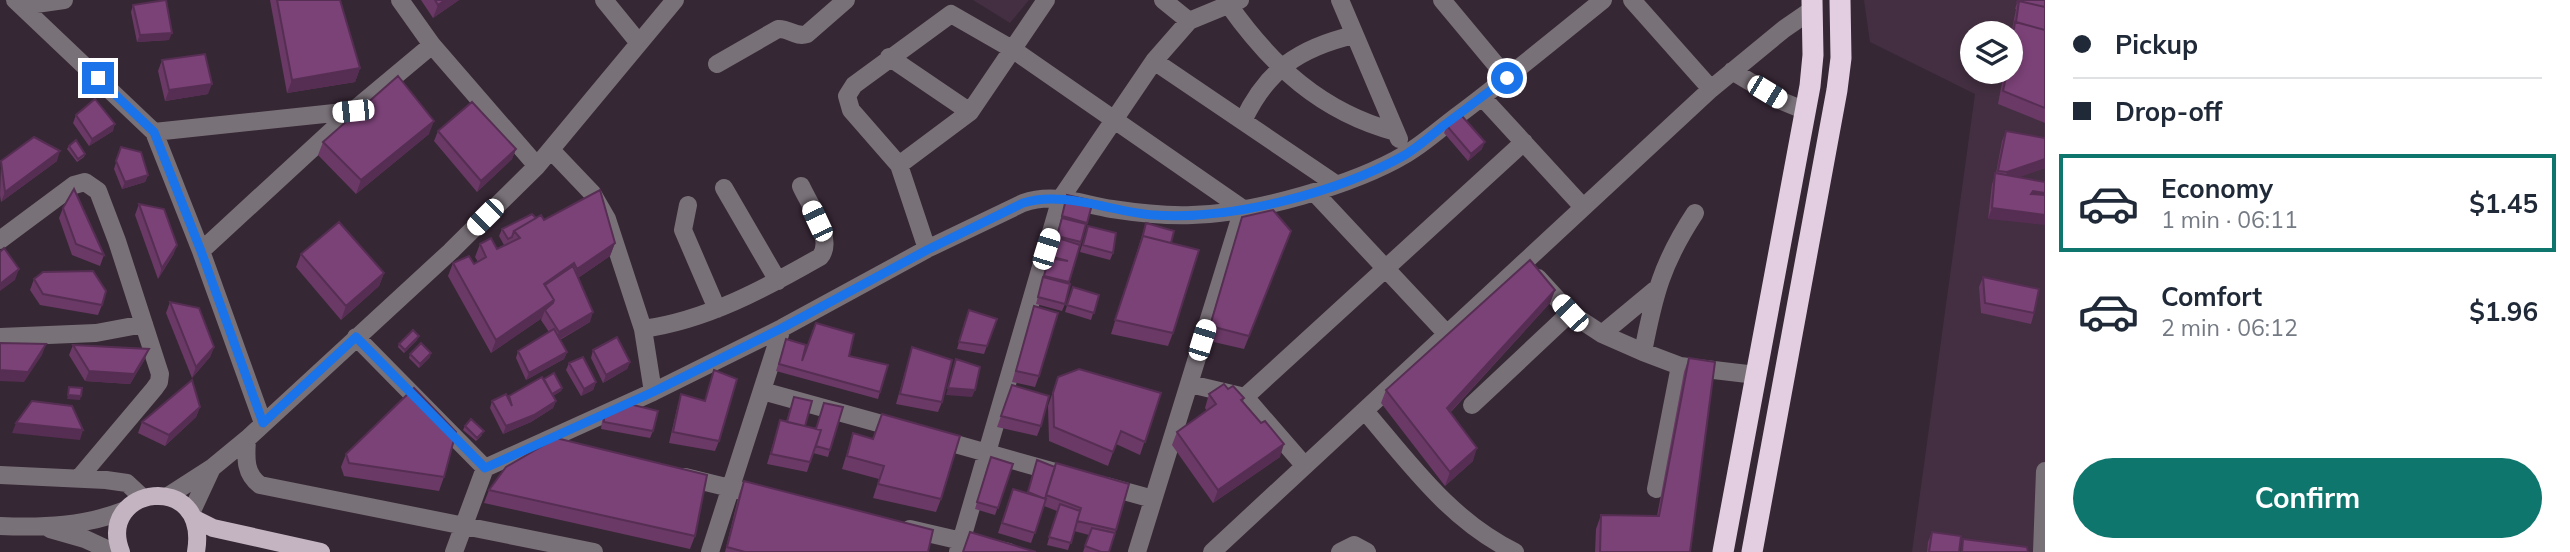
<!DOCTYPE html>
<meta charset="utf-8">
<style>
:root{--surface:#fff;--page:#f2f2f3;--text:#1f2937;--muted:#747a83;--line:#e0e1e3;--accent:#0f766e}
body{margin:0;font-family:Mulish,sans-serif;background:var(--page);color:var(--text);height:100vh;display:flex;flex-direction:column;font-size:26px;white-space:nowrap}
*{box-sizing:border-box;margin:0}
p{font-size:23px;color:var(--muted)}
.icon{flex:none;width:38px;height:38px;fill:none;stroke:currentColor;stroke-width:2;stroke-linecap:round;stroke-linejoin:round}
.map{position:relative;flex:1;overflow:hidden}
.details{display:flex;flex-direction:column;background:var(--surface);width:525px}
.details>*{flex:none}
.top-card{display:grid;align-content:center;height:154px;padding:0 28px;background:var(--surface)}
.tools{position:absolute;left:1960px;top:21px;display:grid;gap:14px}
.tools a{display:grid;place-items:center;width:63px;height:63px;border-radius:50%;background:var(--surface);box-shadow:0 4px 10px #0003;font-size:35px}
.end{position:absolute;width:32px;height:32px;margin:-16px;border:9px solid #1a73e8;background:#fff;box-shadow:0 0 0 4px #fff}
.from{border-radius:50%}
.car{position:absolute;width:21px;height:42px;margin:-21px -10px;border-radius:9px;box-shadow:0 0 5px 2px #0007;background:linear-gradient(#fff 24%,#345 0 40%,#fff 0 76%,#345 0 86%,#fff 0)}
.top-card b{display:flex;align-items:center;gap:24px;height:66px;font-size:26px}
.top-card b+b{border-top:2px solid var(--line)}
.top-card i{width:18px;height:18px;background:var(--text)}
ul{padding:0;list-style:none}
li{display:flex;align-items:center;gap:21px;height:98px;margin:0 14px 10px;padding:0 14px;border:4px solid transparent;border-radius:0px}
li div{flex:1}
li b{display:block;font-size:26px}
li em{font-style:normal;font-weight:700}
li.current{border-color:var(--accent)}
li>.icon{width:63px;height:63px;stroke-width:1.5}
.action{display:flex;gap:14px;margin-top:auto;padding:14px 28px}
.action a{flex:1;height:80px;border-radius:42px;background:var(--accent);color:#fff;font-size:28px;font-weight:700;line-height:80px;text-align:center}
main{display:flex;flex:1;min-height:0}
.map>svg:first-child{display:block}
</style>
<main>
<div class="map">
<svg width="2045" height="552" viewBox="0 0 2045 552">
<rect width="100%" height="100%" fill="#362735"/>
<path fill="#432f41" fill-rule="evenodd" d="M973,0H1029L1010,23Z
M1864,0H2045V552H1912L1975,94L1870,42ZM1972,33H2011V72H1972Z"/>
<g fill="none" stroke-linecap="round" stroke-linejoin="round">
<path stroke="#797178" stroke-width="18" d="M15,0L154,132L201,251L263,423
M400,0L432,45L537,166
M604,0L639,43
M1163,0L1189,21
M1340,0L1399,139
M1442,0L1507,78
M1632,0L1711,89
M1228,4C1272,66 1321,112 1396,132
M22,6L64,0
M889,57L970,112
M1154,61L1337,185
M717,64L778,29C789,28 796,38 807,34L846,0
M1732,71L1784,102L1806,111
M1482,97L1583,207
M1243,121C1267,70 1299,48 1354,35
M154,132L353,111
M551,150L592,193L607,219L643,329L653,392
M899,165L970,112L1046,0
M724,188L778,281
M1314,192L1447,334
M688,205L683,230L717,309
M0,240L74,185L85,182L98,191L117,241L160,374L159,382L154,389L79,478
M927,249L899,165L851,110L847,96L854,85L951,14L1012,49L1243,209L1137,552
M201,251L353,111L432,45
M1538,278L1570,313L1602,334L1643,352L1680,366L1756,375
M643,329C707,320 764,289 820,257C835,240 809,204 801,186
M1602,334L1655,290
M0,337L96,333L144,324
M356,337L485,468
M1643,352C1654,295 1662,263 1695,213
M1190,384L1245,397L1304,465
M762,391L900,429
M1245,397L1524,142
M1472,405L1570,313
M1365,411C1410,464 1451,521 1515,552
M934,438L1055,472
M247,439C246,457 244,473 260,485L594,552
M0,475L106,480L127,483L142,497
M685,477L763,496
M1106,486L1153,499
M1656,489L1680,366
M168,496L213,467L247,439L451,251L537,166L675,0
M191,513L211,470
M0,526C44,528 85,526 126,510
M50,529L85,539L113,552
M910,529L1009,552
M454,552L485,468L653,392L782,328L927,249L1023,203C1054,192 1081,204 1112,209C1138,213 1165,216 1192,215C1252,214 1354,185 1406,154C1425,143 1443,126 1461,113C1510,76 1556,38 1603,0
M710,552L782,328
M958,552L1061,198L1154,61L1189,21L1240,0
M1212,552L1711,89L1784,29L1813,9
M1340,552L1354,545L1367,552
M2042,552L2045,471"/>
<path stroke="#c4b4c2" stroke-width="18" d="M195,519L213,528L321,552
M121,552C95,486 210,469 196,552"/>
<path stroke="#e2cee0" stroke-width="21" d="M1723,552L1810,86L1813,55L1812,0
M1752,552L1837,90L1841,58L1840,0"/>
</g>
<path fill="#6a3966" d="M270,0H340L360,68L355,82L287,93Z
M421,0H459L433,18Z
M2018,0H2045V123L1998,104L2004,72H2011V35L2016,9H2015Z
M133,5L169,40L137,42L131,12Z
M162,60L208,94L165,101L158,71Z
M76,115L113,131L89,146L73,123Z
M1447,126L1482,149L1468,161L1444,133Z
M438,131L516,149L512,159L477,192L434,141Z
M2006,131L2045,168L2018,177L1988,219L1992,184L1996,173L2002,141Z
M429,134L356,194L318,155L323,142Z
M69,146L85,154L84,157L77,162L67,149Z
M121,147L148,175L145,182L122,189L114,169Z
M1,161H57L1,202L0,195Z
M1067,195L1093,201L1069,284L1065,304L1062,311L1036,304L1046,265L1055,237L1056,238Z
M139,204L177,245L173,255L158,279L135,215Z
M63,208L104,255L100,266L72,255L59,218Z
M1242,217L1286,244L1244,349L1205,340Z
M536,218L544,220L615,243L610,256L578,278L590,322L560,340L567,352L564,359L526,380L516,358L518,351L549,332L541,320L542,318L491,353L448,276L453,263L474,264L478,262L475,257L480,244L497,249L504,245L499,236L502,229Z
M1146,223L1171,243L1173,333L1168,346L1111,334Z
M1088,226L1113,253L1110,260L1080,252Z
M301,254L384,273L379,286L341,320L296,267Z
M1983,277L2034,313L2031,324L1981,313L1979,287Z
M34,279L102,305L98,315L40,305L30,290Z
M1073,287L1099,295L1091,320L1065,312Z
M1555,290L1550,303L1450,413L1473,461L1445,486L1381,403L1386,390Z
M170,302L214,347L210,357L192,378L166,313Z
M1034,306L1039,376L1035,387L1012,382Z
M969,310L997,319L984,354L957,349Z
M786,339L802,361L849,356L880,392L878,399L776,371Z
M417,340L404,353L398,347L399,344Z
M73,345L145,359L130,384L85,381L69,355Z
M912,347L942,402L938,412L896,404Z
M593,350L630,362L627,369L603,383L591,358Z
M410,354L430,357L419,368L409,358Z
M1689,358L1690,552H1595L1596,529L1601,515L1657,516L1684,372Z
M569,363L596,382L593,390L581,396L566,370Z
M714,370L719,441L715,451L669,443L678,404L681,394L705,401Z
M1058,377L1161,393L1140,455L1116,444L1108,466L1049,441L1048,406Z
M544,379L562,388L561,391L553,396L556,401L553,408L531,422L503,434L490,408L492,401L508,398L509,396Z
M1012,385L1041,426L1037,436L997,427Z
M1228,389L1244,398L1243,402L1280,457L1213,503L1172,445L1177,432L1207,411L1205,408L1209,394Z
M794,397L805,426L830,450L828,457L813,453L807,472L767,464L780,420L786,422Z
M633,405L653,431L650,438L601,429L602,421L604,414Z
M200,407L196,417L165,446L138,433L142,422Z
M465,426L482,435L476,441L463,430Z
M853,433L941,499L936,512L873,498L879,479L842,469Z
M346,454L444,477L439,491L344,476L341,467Z
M1037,460L1116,530L1109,552H1083L1089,535L1074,531L1068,550L1047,545L1057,511L1044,506L1031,543L998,533L1009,500L1027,494Z
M988,464H1013L995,515L975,509Z
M744,481L928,552H725L739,494Z
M489,490L695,536L690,549L484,503Z
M1932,532L1959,552H1927L1928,542Z"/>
<path fill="#562e53" d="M445,0H459L433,18L438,5Z
M172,33L169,40L137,42L140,35Z
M360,68L355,82L287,93L292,80Z
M212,84L208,94L165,101L169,90Z
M434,121L429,134L356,194L361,180Z
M115,124L113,131L89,146L92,139Z
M1485,142L1482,149L1468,161L1471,154Z
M516,149L512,159L477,192L481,181Z
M60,151L57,161L1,202L5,192Z
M2045,159V168L2003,183L2007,172Z
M148,175L145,182L122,189L125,182Z
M2033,191L2045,193V203L2029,202Z
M1992,208L2045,215V225L1988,219Z
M615,243L610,256L572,282L577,269Z
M177,245L173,255L158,279L162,268Z
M574,263L569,276L546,292L544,284Z
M19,269L15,280L0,291V284Z
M384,273L379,286L341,320L346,306Z
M1555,290L1550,303L1442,421L1447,408Z
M554,300L548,314L545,310L542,318L491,353L496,340Z
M593,312L590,322L555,342L559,332Z
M419,336L417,340L404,353L405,350Z
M46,344L42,355L24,382L0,381V370Z
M214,347L210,357L192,378L196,367Z
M149,349L145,359L130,384L85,381L89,371Z
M567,352L564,359L526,380L529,373Z
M431,353L430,357L419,368L420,364Z
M630,362L627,369L603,383L606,375Z
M596,382L593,390L581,396L584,389Z
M562,388L561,391L548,399L549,396Z
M948,388L975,390L972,397L946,395Z
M68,395L81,396L80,400L67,399Z
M556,401L553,408L531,422L503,434L506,426Z
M200,407L196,417L165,446L169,435Z
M16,423L83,430L80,440L12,433Z
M1284,444L1280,457L1213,503L1218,490Z
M1477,448L1473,461L1445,486L1450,472Z"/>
<path fill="#7b4277" stroke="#562e53" stroke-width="2" d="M166,0L172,33L140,35L133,5Z
M277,0H340L360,68L292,80Z
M435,0H445L438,5Z
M2018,0H2045V7L2019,1V2H2017Z
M2019,1L2045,7V30L2016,22Z
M2015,22L2045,30V108L2003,91L2007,72H2011V48Z
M205,54L212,84L169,90L162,60Z
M398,76L434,121L361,180L323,142Z
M95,99L115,124L92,139L76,115Z
M472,102L516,149L481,181L438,131Z
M1461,115L1485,142L1471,154L1447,126Z
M2006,131L2045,138V159L2007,172L1998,171Z
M34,137L60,151L5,192L1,161Z
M76,140L85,154L78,159L69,146Z
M121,147L141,152L148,175L125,182L116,161Z
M1995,173L2045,182V193L2033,191L2031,194L2045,195V215L1992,208Z
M74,189L104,255L76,244L63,208Z
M600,190L615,243L577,269L574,263L544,284L554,300L496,340L453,263L469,256L474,264L486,257L480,244L491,238L497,249L520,238L514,231L541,215L544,220Z
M1067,195L1093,201L1087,223L1062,216Z
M139,204L164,209L177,245L162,268Z
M1273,210L1291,231L1249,336L1210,326L1242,217Z
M532,214L536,218L514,231L512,237L508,239L502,229Z
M1062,218L1086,224L1081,242L1057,236Z
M339,222L384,273L346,306L301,254Z
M1146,223L1174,231L1171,243L1143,236L1142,239Z
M1088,226L1116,233L1113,253L1083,245Z
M1143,236L1199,250L1173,333L1115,320Z
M1055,237L1080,245L1069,282L1044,276L1049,258L1068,261L1049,256Z
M4,248L19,269L0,284V252Z
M1530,260L1555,290L1447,408L1477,448L1450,472L1386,390Z
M573,266L593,312L559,332L545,310L553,303L554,300L545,285Z
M93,271L106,291L102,305L43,294L34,279L43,272Z
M1043,277L1070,284L1065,304L1038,297Z
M1983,277L2039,289L2034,313L1985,303Z
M1073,287L1099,295L1094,313L1067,305Z
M170,302L199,308L214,347L196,367Z
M1034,306L1058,313L1039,376L1016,371Z
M969,310L997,319L987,346L959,342Z
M816,323L854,334L849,356L888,365L880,392L779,364L786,339L806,345L802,361Z
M554,329L567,352L529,373L518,351Z
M413,330L419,336L405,350L399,344Z
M617,337L630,362L606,375L593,350Z
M0,343L46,344L28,372L0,370Z
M421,343L431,353L420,364L410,354Z
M73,345L149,349L134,374L89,371Z
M912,347L952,360L942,402L900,394Z
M583,357L596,382L584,389L569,363Z
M1689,358L1715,362L1690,552H1600L1601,515L1659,516Z
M956,359L980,367L975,390L948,388Z
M1079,369L1161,393L1145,442L1121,431L1113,452L1054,427L1053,393L1058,377Z
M714,370L737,379L719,441L673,432L681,394L705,401Z
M554,373L562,388L552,394L544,379Z
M542,377L556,401L534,415L506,426L492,401L506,394L512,406L509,396Z
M192,380L200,407L169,435L142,422Z
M1224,384L1228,389L1233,386L1244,398L1241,400L1261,423L1265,421L1284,444L1218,490L1177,432L1216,404L1209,394Z
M1012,385L1049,396L1041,426L1001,416Z
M69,387L82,388L81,396L68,395Z
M414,388L456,432L444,477L349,463L346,454Z
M794,397L812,401L805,426L787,422Z
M631,399L633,405L658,411L653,431L604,422V414Z
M32,401L72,406L83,430L16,423Z
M824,403L843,407L830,450L816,446L821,430L816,429Z
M882,414L960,436L941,499L878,484L884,466L847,456L853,433L873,439Z
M471,419L484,431L477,438L465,426Z
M780,420L821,430L810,462L771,454Z
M556,438L707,475L695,536L489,490L506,467Z
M991,457L1013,464L998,508L977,502Z
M1037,460L1055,467L1045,499L1028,492Z
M1056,463L1129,484L1116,530L1077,521L1081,508L1046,495Z
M744,481L933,530L928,552H745L727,547Z
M1013,489L1046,499L1035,533L1002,523Z
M1060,504L1080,511L1071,543L1049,537Z
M1092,528L1115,533L1109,552H1101L1085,546Z
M970,532L1036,552H963Z
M1932,532L1961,536L1959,552H1929Z
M1963,539L2027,547L2028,552H1962Z"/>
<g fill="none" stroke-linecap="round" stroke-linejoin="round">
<path stroke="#1a73e8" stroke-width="9" d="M98,78L154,132L201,251L263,423L356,337L485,468L653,392L782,328L927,250L1023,203C1063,190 1112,212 1154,215C1232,220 1337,193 1405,155C1418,147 1431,136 1443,126C1464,110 1486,94 1507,78"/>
</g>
</svg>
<div class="tools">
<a><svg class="icon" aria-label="layers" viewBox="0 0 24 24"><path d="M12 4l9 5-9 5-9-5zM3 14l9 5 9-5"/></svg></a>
</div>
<i class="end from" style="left:1507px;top:78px"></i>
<i class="end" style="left:98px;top:78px"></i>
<i class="car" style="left:1767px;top:92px;rotate:121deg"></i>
<i class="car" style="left:353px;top:111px;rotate:264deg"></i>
<i class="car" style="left:485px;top:217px;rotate:225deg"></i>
<i class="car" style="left:817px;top:221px;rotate:335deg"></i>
<i class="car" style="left:1046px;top:249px;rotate:17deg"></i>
<i class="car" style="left:1570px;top:313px;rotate:317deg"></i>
<i class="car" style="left:1202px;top:340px;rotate:17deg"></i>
</div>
<section class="details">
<div class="top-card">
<b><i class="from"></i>Pickup</b>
<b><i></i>Drop-off</b>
</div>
<ul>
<li class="current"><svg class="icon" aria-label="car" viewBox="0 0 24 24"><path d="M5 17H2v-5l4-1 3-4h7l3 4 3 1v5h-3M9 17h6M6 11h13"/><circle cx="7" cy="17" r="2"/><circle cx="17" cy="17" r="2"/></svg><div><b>Economy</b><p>1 min · 06:11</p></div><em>$1.45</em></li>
<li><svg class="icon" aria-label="car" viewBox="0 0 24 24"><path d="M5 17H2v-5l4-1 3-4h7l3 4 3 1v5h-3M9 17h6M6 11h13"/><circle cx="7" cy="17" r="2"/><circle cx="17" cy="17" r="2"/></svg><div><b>Comfort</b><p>2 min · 06:12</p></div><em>$1.96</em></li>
</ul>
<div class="action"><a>Confirm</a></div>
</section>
</main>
